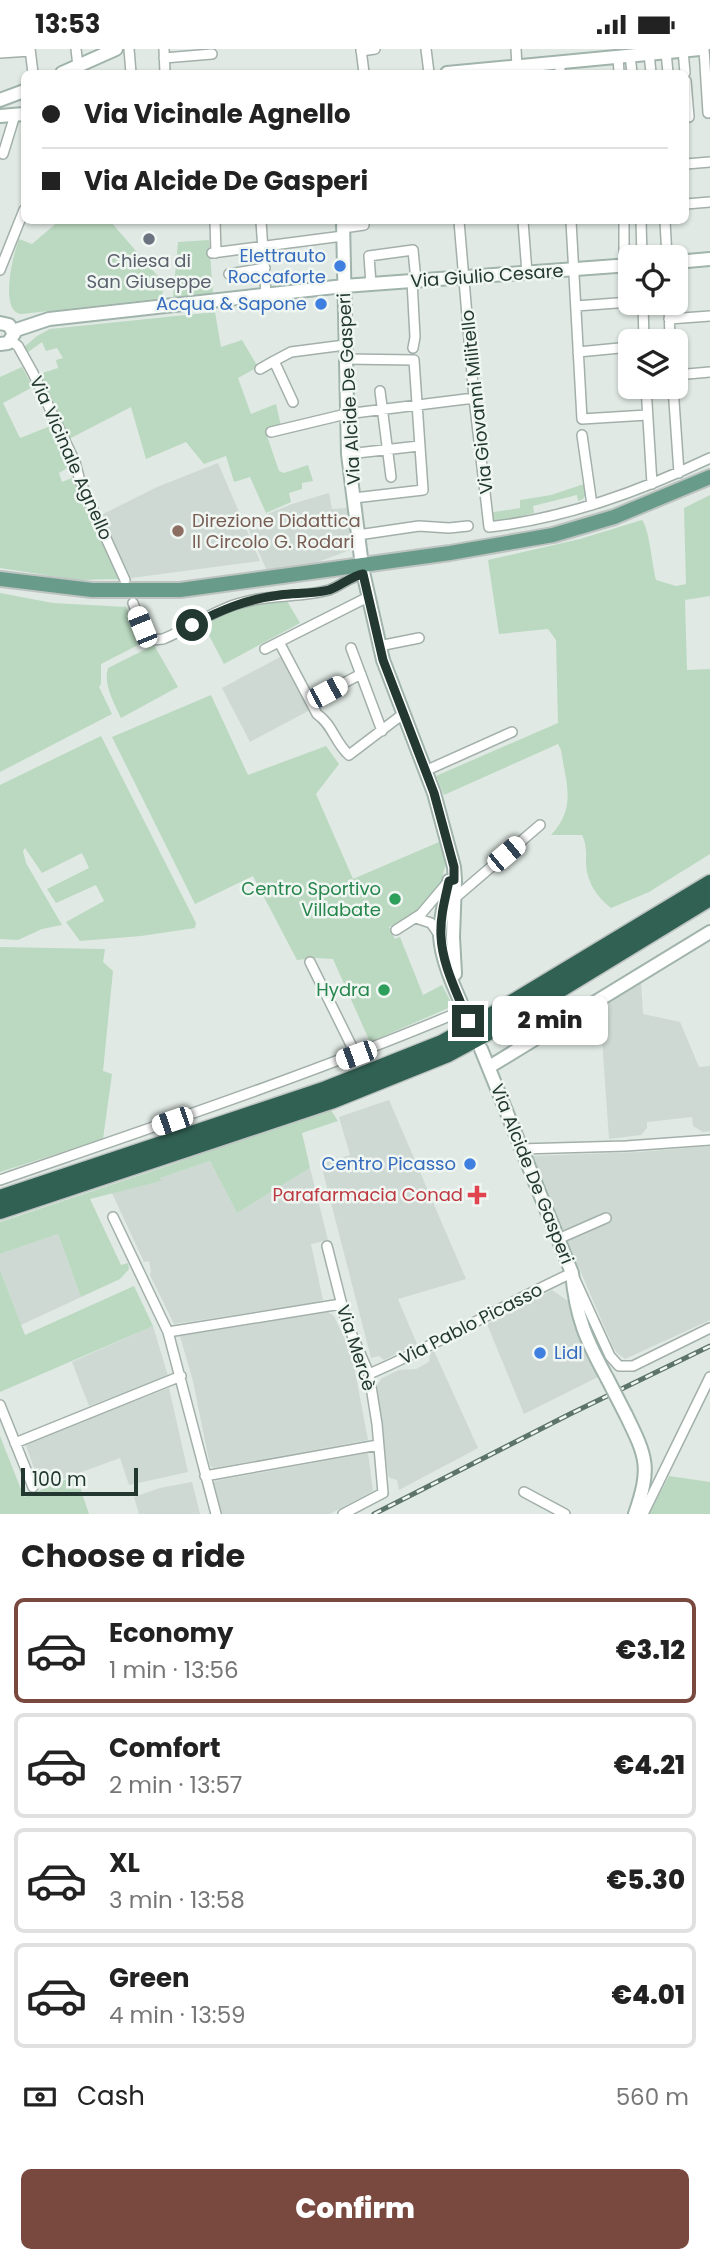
<!DOCTYPE html>
<meta charset="utf-8">
<style>
:root{--surface:#fff;--page:#f2f2f2;--text:#222;--muted:#767676;--line:#e0e0e0;--accent:#79483f}
body{margin:0;font-family:Poppins,sans-serif;background:var(--page);color:var(--text);height:100vh;display:flex;flex-direction:column;font-size:26px;white-space:nowrap}
*{box-sizing:border-box;margin:0}
p{font-size:23px;color:var(--muted)}
.icon{flex:none;width:38px;height:38px;fill:none;stroke:currentColor;stroke-width:2;stroke-linecap:round;stroke-linejoin:round}
.map{position:relative;height:1465px;overflow:hidden}
.drawer{display:flex;flex-direction:column;background:var(--surface);flex:1}
.drawer>*{flex:none}
.top-card{position:absolute;left:21px;top:21px;width:668px;height:154px;border-radius:10px;box-shadow:0 2px 5px #0004;display:grid;align-content:center;height:154px;padding:0 21px;background:var(--surface)}
.controls{position:absolute;left:618px;top:196px;display:grid;gap:14px}
.controls a{display:grid;place-items:center;width:70px;height:70px;border-radius:10px;background:var(--surface);box-shadow:0 2px 5px #0004;font-size:35px}
.scale{position:absolute;left:21px;bottom:18px;width:117px;box-sizing:border-box;padding-left:7px;border:4px solid #223830;border-top:0;font-size:19px;line-height:24px;white-space:nowrap;color:#223830;-webkit-text-stroke:5px #f0f6f2;paint-order:stroke}
.end{position:absolute;width:32px;height:32px;margin:-16px;border:9px solid #223830;background:#fff;box-shadow:0 0 0 4px #fff}
.from{border-radius:50%}
.bubble{position:absolute;height:49px;border-radius:10px;background:var(--surface);box-shadow:0 2px 5px #0004;font-size:23px;font-weight:800;line-height:49px;text-align:center}
.car{position:absolute;width:21px;height:42px;margin:-21px -10px;border-radius:9px;box-shadow:0 0 5px 2px #0007;background:linear-gradient(#fff 24%,#345 0 40%,#fff 0 76%,#345 0 86%,#fff 0)}
.top-card b{display:flex;align-items:center;gap:24px;height:66px;font-size:26px}
.top-card b+b{border-top:2px solid var(--line)}
.top-card i{width:18px;height:18px;background:var(--text)}
ul{padding:0;list-style:none}
li{display:flex;align-items:center;gap:21px;height:105px;margin:0 14px 10px;padding:0 7px;border:4px solid var(--line);border-radius:10px}
li div{flex:1}
li b{display:block;font-size:26px}
li em{font-style:normal;font-weight:800}
li.on{border-color:var(--accent)}
li>.icon{width:63px;height:63px;stroke-width:1.5}
h2{padding:0 21px;font-size:32px;line-height:84px}
.pay{display:flex;align-items:center;gap:18px;height:77px;padding:0 21px;font-size:26px}
.pay p{margin-inline-start:auto}
.cta{display:flex;gap:14px;margin-top:auto;padding:14px 21px}
.cta a{flex:1;height:80px;border-radius:10px;background:var(--accent);color:#fff;font-size:28px;font-weight:800;line-height:80px;text-align:center}
.status{display:flex;justify-content:space-between;align-items:center;height:49px;padding:0 35px;background:var(--surface);direction:ltr}
.status svg{height:19px;fill:currentColor}
.map>svg:first-child{display:block}
</style>
<div class="status"><b>13:53</b><svg viewBox="0 0 49 12"><path d="M0 12V9h3v3zM5 12V6h3v6zM10 12V3h3v9zM15 12V0h3v12zM26 1h20v11H26zM47 4h2v5h-2z"/></svg></div>
<div class="map">
<svg width="710" height="1465" viewBox="0 0 710 1465">
<rect width="100%" height="100%" fill="#e0e9e4"/>
<path fill="#ced9d3" d="M218,414L260,512L131,529L101,466L157,438Z
M329,444L332,460L349,459L353,500L315,514L267,522L246,474L292,455Z
M282,607L310,661L250,693L222,639Z
M641,932L643,965L680,973L699,1018L710,1017V1082L703,1083L693,1077L692,1068L647,1073V1079L641,1086L609,1090L601,975L577,985L572,976Z
M389,1051L466,1230L398,1250L417,1295L384,1311L379,1307L371,1309L321,1115L350,1106L339,1068Z
M710,1097V1271L625,1310L617,1304L613,1298L531,1107L640,1103Z
M210,1112L237,1164L310,1119L328,1191L311,1195L323,1251L314,1254L174,1275L150,1226L151,1222L149,1212L144,1213L112,1144L160,1132V1129Z
M58,1185L81,1248L21,1276L0,1221V1205Z
M552,1241L568,1252L579,1286L600,1327L524,1365L487,1275Z
M328,1263L334,1267L352,1306L368,1391L214,1419L210,1417L193,1332L180,1287Z
M153,1277L168,1327L89,1357L72,1313Z
M434,1302L478,1399L399,1441L397,1431L390,1429L388,1426L377,1336L382,1329L399,1321L416,1320L429,1313L430,1304Z
M169,1339L188,1423L129,1436L120,1409L41,1438L25,1394Z
M368,1404L373,1442L330,1465H221L213,1435L215,1432Z
M192,1433L200,1465H139L134,1448L160,1439Z"/>
<path fill="#bad9c0" d="M59,172H110L162,232L163,249L22,265C0,264 11,212 19,190L32,195Z
M209,191L213,245L173,249L178,193Z
M215,263L221,298L242,291L258,318L238,329L251,365L276,355L281,377L266,384L279,422L284,424L308,416L313,432L302,434V440L289,444L291,453L266,464L250,428L234,433L226,407L204,415L186,393L146,410L131,358L69,390L39,325L58,319L56,311L63,309L57,299L46,302L42,293L27,304L24,298L37,287L50,280Z
M22,318L33,338L3,354L20,389L53,376L72,416L59,424L62,433L72,429L97,479L119,530L78,531L0,519V328Z
M584,435L586,445L583,450L578,452L577,446L533,457L534,464L521,467V470L492,474L488,464L520,459V451L551,446Z
M710,446V547L685,551L687,621L710,620V805L649,843L611,859C597,848 587,834 586,815C586,804 587,796 582,786H551C577,758 566,735 561,701L558,695L444,746L436,727L558,674L556,591L548,580L499,585L488,511L580,490L642,471C649,478 652,516 656,531L676,537L686,535L684,459Z
M0,544L53,554L126,558L142,594L101,615V635L99,638L112,665L0,723Z
M287,552L300,574L224,615L203,575C234,559 253,555 287,552Z
M154,596L178,638L121,669C114,654 103,635 108,619Z
M211,646L248,726L326,697L339,715L316,745L353,830L439,793L447,811L440,835L416,865L389,878L395,890L400,888L423,946L442,936L453,957L370,993L333,910L315,909L297,911L253,827L195,855L112,688Z
M101,687L196,874L195,879L141,887L80,892L66,873L104,852L96,836L56,854L47,840L89,819L82,804L42,824L25,799L23,802L26,814L62,876L42,880L18,891L0,890V736Z
M0,898L105,900L103,913L113,922L103,1022L112,1025L103,1090L0,1123Z
M329,1058L338,1072L302,1084L310,1119L237,1164L210,1112L160,1129L161,1132L90,1150L121,1216L128,1214L129,1220L120,1230L81,1248L58,1185L0,1205V1173L173,1115Z
M0,1221L25,1286L134,1237L153,1277L0,1343Z
M0,1387L24,1448L76,1426L89,1465H0Z
M669,1427L710,1433V1465H649Z"/>
<g fill="none" stroke-linecap="round" stroke-linejoin="round">
<g stroke="#a3b0aa" stroke-width="12">
<path id="street" d="M30,0L33,24
M76,0L78,17
M129,0L131,24
M164,0L165,24
M361,0L364,24
M426,0L429,24
M516,0L517,18
M704,0L708,64
M683,1L685,24
M361,2L375,0
M666,3L668,24
M0,4L30,2
M649,4L651,24
M630,6L632,24
M618,7L619,24
M164,9L212,5
M560,13V24
M686,32L689,68
M3,105L15,66
M686,115L710,113
M686,155L710,153
M215,172L216,204
M261,172L266,246
M459,172L474,349L489,478C567,469 640,442 710,409
M523,172L527,224
M571,172L582,370L647,366
M641,172L642,208
M665,172L667,208
M343,179L364,176
M212,204L343,187
M624,217V172
M0,221L24,161
M229,225L265,219
M412,232L415,288L413,299
M371,235L369,207L413,201L416,232
M643,254L644,292
M669,254L670,292
M576,257L630,253
M669,270L710,267
M11,292L18,297L33,324L75,413L80,432L125,531
M578,303L630,298
M345,310L414,311L423,441L354,449
M260,320L274,312
M676,326L710,323
M646,338L652,435
M673,338L679,424
M646,341L674,339
M380,342L391,428
M293,353L274,312L291,303L345,296
M271,383L346,365L474,349
M582,386L592,456
M348,405L419,397
M358,486L419,477L449,479L468,477
M133,554L142,578L152,591L163,590C188,580 211,563 237,555C267,545 300,549 329,541C341,537 351,527 363,525
M279,593L317,665C333,676 335,694 349,706L403,665
M379,597L419,589
M351,599L382,682
M265,600L368,548
M310,652L361,625
M425,722L512,683
M455,849L540,776
M416,869L431,874L440,887
M396,881L421,865L448,833
M310,913L356,1006
M520,1100L626,1097L710,1091
M0,1131C156,1077 312,1025 464,961
M113,1168L168,1283L216,1465
M558,1190L606,1169
M327,1197L346,1272L369,1325L377,1375L383,1444L343,1465
M168,1283L341,1255
M369,1325C438,1296 504,1255 572,1224L610,1307L619,1317H633L710,1279
M0,1356L33,1438
M15,1394L181,1327
M205,1427L378,1396
M524,1443L565,1465
M643,1465L710,1328"/>
</g>
<g stroke="#a0b4ab" stroke-width="16">
<path id="secondary" d="M62,24L116,0
M447,24L700,0
M0,51L24,42
M0,67L24,65
M343,172L348,405L361,509
M676,213L710,210
M0,274L9,276L14,285L8,294L0,295
M13,282L49,270L344,237L630,216
M363,523L383,611L434,744L454,818L455,831L449,832C445,850 440,869 440,887C442,916 458,946 469,972
M455,832L453,888L455,925
M481,1000L572,1224C576,1268 586,1291 607,1329
M489,1018L710,883
M626,1366C647,1409 651,1418 635,1465"/>
</g>
<g stroke="#bdc3c1" stroke-width="18">
<path id="primary" d="M0,530L92,541H180L450,504L553,486L614,468L710,428"/>
</g>
<g stroke="#bdc3c1" stroke-width="19">
<path id="highway" d="M0,1149L326,1040L442,994L490,967L710,834
M0,1162L331,1052L448,1005L502,976L710,849"/>
</g>
<use href="#street" stroke="#fff" stroke-width="9"/>
<use href="#secondary" stroke="#fff" stroke-width="12"/>
<use href="#primary" stroke="#689b89" stroke-width="14"/>
<use href="#highway" stroke="#316153" stroke-width="16"/>
<g stroke="#5d746b" stroke-width="5">
<path id="rail" d="M374,1465L570,1365L710,1297"/>
</g>
<use href="#rail" stroke="#f0f6f2" stroke-width="2.5" stroke-dasharray="8" stroke-linecap="butt"/>
<g stroke="#a0b4ab" stroke-width="16" stroke-linecap="butt">
<path id="secondary-bridge" d="M607,1329L626,1366"/>
</g>
<use href="#secondary-bridge" stroke="#fff" stroke-width="12"/>
</g>
<g fill="none" stroke-linecap="round" stroke-linejoin="round">
<path stroke="#223830" stroke-width="9" d="M192,576C221,561 247,550 280,546C296,544 313,545 329,541C341,537 351,527 363,525L383,611L434,744L454,818V831L449,832C445,850 440,868 441,887C442,916 458,945 468,972"/>
</g>
<circle fill="#6b7280" stroke="#f0f6f2" stroke-width="2.5" cx="149" cy="190" r="7"/>
<g fill="#3f7fe0" stroke="#f0f6f2" stroke-width="2.5">
<circle cx="340" cy="217" r="7"/>
<circle cx="321" cy="255" r="7"/>
<circle cx="470" cy="1115" r="7"/>
<circle cx="540" cy="1304" r="7"/>
</g>
<circle fill="#8d6e63" stroke="#f0f6f2" stroke-width="2.5" cx="178" cy="482" r="7"/>
<g fill="#2e9e5b" stroke="#f0f6f2" stroke-width="2.5">
<circle cx="395" cy="850" r="7"/>
<circle cx="384" cy="941" r="7"/>
</g>
<path fill="#e0444e" stroke="#f0f6f2" stroke-width="2.5" d="M473.5 1135.5h7v7h7v7h-7v7h-7v-7h-7v-7h7z"/>
<g text-anchor="middle" stroke-width="5" stroke-linejoin="round" paint-order="stroke">
<g font-size="18" fill="#366cbe" stroke="#f0f6f2" text-anchor="end">
<text x="326" y="213">Elettrauto<tspan x="326" dy="21">Roccaforte</tspan></text>
<text x="307" y="261">Acqua &amp; Sapone</text>
<text x="456" y="1121">Centro Picasso</text>
<text x="554" y="1310" text-anchor="start">Lidl</text>
</g>
<g font-size="18" fill="#5b616d" stroke="#f0f6f2">
<text x="149" y="218">Chiesa di<tspan x="149" dy="21">San Giuseppe</tspan></text>
</g>
<g font-size="18" fill="#223830" stroke="#f0f6f2">
<text transform="translate(487 227) rotate(-4)" y="6">Via Giulio Cesare</text>
<text transform="translate(349 340) rotate(-93)" y="6">Via Alcide De Gasperi</text>
<text transform="translate(477 353) rotate(-96)" y="6">Via Giovanni Militello</text>
<text transform="translate(71 409) rotate(66)" y="6">Via Vicinale Agnello</text>
<text transform="translate(532 1125) rotate(68)" y="6">Via Alcide De Gasperi</text>
<text transform="translate(471 1275) rotate(-27)" y="6">Via Pablo Picasso</text>
<text transform="translate(356 1299) rotate(72)" y="6">Via Mercè</text>
</g>
<g font-size="18" fill="#785e54" stroke="#f0f6f2" text-anchor="start">
<text x="192" y="478">Direzione Didattica<tspan x="192" dy="21">II Circolo G. Rodari</tspan></text>
</g>
<g font-size="18" fill="#27864d" stroke="#f0f6f2" text-anchor="end">
<text x="381" y="846">Centro Sportivo<tspan x="381" dy="21">Villabate</tspan></text>
<text x="370" y="947">Hydra</text>
</g>
<g font-size="18" fill="#be3a42" stroke="#f0f6f2" text-anchor="end">
<text x="463" y="1152">Parafarmacia Conad</text>
</g>
</g>
</svg>
<div class="controls">
<a><svg class="icon" aria-label="locate" viewBox="0 0 24 24"><circle cx="12" cy="12" r="6"/><path d="M12 2v4M12 18v4M2 12h4M18 12h4"/></svg></a>
<a><svg class="icon" aria-label="layers" viewBox="0 0 24 24"><path d="M12 4l9 5-9 5-9-5zM3 14l9 5 9-5"/></svg></a>
</div>
<div class="scale">100 m</div>
<i class="end from" style="left:192px;top:576px"></i>
<i class="end" style="left:468px;top:972px"></i>
<div class="bubble" style="left:492px;top:947px;width:116px">2 min</div>
<i class="car" style="left:142px;top:578px;rotate:338deg"></i>
<i class="car" style="left:327px;top:643px;rotate:62deg"></i>
<i class="car" style="left:506px;top:805px;rotate:50deg"></i>
<i class="car" style="left:356px;top:1006px;rotate:250deg"></i>
<i class="car" style="left:172px;top:1072px;rotate:251deg"></i>
<div class="top-card">
<b><i class="from"></i>Via Vicinale Agnello</b>
<b><i></i>Via Alcide De Gasperi</b>
</div>
</div>
<section class="drawer">
<h2>Choose a ride</h2>
<ul>
<li class="on"><svg class="icon" aria-label="car" viewBox="0 0 24 24"><path d="M5 17H2v-5l4-1 3-4h7l3 4 3 1v5h-3M9 17h6M6 11h13"/><circle cx="7" cy="17" r="2"/><circle cx="17" cy="17" r="2"/></svg><div><b>Economy</b><p>1 min · 13:56</p></div><em>€3.12</em></li>
<li><svg class="icon" aria-label="car" viewBox="0 0 24 24"><path d="M5 17H2v-5l4-1 3-4h7l3 4 3 1v5h-3M9 17h6M6 11h13"/><circle cx="7" cy="17" r="2"/><circle cx="17" cy="17" r="2"/></svg><div><b>Comfort</b><p>2 min · 13:57</p></div><em>€4.21</em></li>
<li><svg class="icon" aria-label="car" viewBox="0 0 24 24"><path d="M5 17H2v-5l4-1 3-4h7l3 4 3 1v5h-3M9 17h6M6 11h13"/><circle cx="7" cy="17" r="2"/><circle cx="17" cy="17" r="2"/></svg><div><b>XL</b><p>3 min · 13:58</p></div><em>€5.30</em></li>
<li><svg class="icon" aria-label="car" viewBox="0 0 24 24"><path d="M5 17H2v-5l4-1 3-4h7l3 4 3 1v5h-3M9 17h6M6 11h13"/><circle cx="7" cy="17" r="2"/><circle cx="17" cy="17" r="2"/></svg><div><b>Green</b><p>4 min · 13:59</p></div><em>€4.01</em></li>
</ul>
<div class="pay"><svg class="icon" aria-label="cash" viewBox="0 0 24 24"><path d="M3 7h18v10H3z"/><circle cx="12" cy="12" r="2"/></svg>Cash<p>560 m</p></div>
<div class="cta"><a>Confirm</a></div>
</section>
